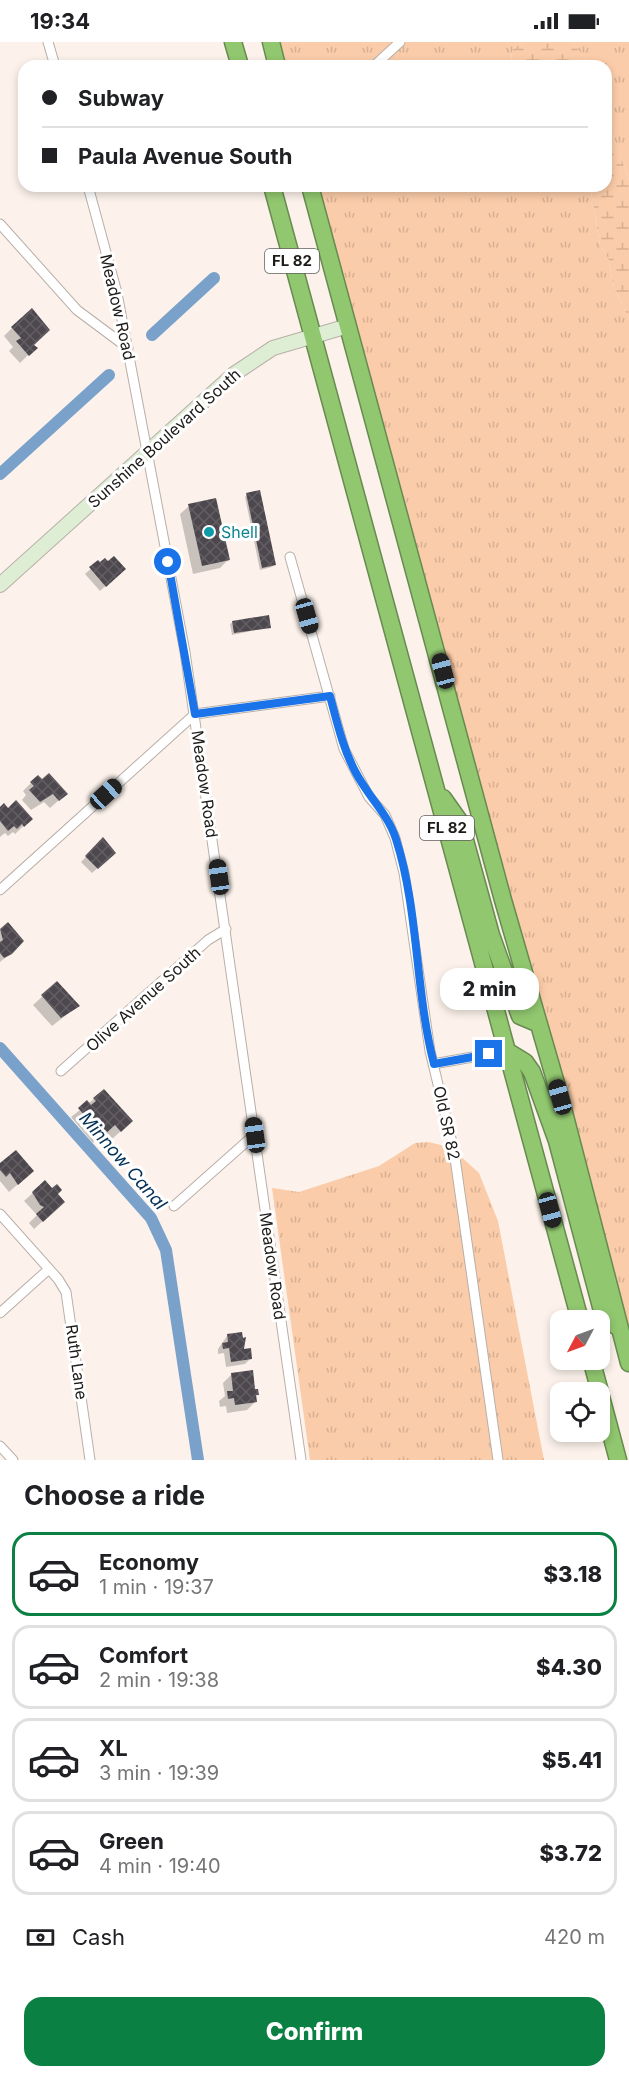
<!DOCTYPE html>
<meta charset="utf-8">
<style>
:root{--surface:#fff;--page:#f6f6f6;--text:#202124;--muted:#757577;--line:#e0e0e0;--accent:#0b8043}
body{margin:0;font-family:Inter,sans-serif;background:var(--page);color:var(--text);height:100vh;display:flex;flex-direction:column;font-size:22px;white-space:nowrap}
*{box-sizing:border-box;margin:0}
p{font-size:20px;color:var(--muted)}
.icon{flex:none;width:33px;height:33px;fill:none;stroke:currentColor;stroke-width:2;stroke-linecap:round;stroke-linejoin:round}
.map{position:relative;height:1418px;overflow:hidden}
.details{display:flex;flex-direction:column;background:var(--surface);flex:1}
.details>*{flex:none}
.top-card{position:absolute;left:18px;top:18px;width:594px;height:132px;border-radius:18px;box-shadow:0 3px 9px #0003;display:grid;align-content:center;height:132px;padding:0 24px;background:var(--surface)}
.needle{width:39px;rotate:229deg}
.fabs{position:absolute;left:550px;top:1268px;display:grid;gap:12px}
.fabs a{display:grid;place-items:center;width:60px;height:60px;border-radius:12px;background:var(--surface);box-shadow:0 3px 9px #0003;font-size:30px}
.end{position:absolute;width:27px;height:27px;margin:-14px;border:8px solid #1a73e8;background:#fff;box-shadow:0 0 0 3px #fff}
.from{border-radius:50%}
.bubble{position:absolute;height:42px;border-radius:18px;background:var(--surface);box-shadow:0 3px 9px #0003;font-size:20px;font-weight:800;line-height:42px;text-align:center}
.car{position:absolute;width:18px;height:36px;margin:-18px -9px;border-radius:8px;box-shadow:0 0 4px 2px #0007;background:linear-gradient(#222 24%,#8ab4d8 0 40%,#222 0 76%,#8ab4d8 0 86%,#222 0)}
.top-card b{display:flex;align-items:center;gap:21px;height:57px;font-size:22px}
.top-card b+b{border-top:2px solid var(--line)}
.top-card i{width:15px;height:15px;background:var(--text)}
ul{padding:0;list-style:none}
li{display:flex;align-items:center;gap:18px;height:84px;margin:0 12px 9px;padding:0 12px;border:3px solid var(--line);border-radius:18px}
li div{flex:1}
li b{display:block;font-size:22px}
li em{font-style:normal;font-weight:800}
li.current{border-color:var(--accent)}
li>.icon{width:54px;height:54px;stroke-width:1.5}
h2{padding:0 24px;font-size:27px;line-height:72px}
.pay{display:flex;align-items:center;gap:15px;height:66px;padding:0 24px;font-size:22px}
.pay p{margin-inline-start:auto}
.primary-button{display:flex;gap:12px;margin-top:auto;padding:12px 24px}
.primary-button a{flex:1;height:69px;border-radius:18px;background:var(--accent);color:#fff;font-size:24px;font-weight:800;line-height:69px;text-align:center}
.status{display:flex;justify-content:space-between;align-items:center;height:42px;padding:0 30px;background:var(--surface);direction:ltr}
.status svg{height:16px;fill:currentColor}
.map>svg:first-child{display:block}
</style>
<div class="status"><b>19:34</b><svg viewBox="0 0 49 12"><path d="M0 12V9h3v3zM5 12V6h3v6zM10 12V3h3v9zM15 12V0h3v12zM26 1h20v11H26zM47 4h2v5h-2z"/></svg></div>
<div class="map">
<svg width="629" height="1418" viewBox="0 0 629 1418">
<defs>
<pattern id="grass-tufts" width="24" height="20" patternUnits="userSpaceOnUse" patternTransform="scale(1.5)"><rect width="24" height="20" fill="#fbcca9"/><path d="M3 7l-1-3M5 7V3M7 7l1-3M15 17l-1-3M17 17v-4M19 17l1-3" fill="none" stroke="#d7af91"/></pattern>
<pattern id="wetland-marsh" width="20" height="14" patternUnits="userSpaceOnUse" patternTransform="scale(1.5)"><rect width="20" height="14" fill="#fbcca9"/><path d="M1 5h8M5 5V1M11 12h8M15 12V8" fill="none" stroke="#d7af91"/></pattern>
<pattern id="building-cross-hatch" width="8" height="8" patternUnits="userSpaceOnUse" patternTransform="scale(1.5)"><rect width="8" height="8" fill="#4d474e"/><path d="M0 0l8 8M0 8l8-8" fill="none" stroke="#635e64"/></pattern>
</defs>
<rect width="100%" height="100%" fill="#fcf2eb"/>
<path fill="url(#grass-tufts)" d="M278,0H522L512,8L511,24H284Z
M572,0H629V138L606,73V24H591Z
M317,144H590L600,203L608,216L614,246L629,277V1289L546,982L548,978L545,977Z
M428,1100L441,1103L458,1112L479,1131L498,1179L544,1418H310L272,1146L299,1150L379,1124L415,1101Z"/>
<path fill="url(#wetland-marsh)" d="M522,0H572L591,24H511L512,8Z
M606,73L629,138V277L614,246L608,216L600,203L590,144H606Z"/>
<path fill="#0003" d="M12,286L35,306L20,321L9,309L13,305L4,294Z
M247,453L274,523L272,525L260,528L245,455Z
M189,464L228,518L220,526L193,532L180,472Z
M98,520L124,527L100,549L85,532Z
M233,580L270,585L232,593L230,582Z
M31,741L66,752L50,766L44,760L31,768L22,758L26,753L23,749Z
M0,767L31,777L15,792L13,790L8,794L5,791L0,795Z
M103,797L109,816L92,831L81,820Z
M8,882L15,908L0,920V889Z
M57,941L78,964L52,984L33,963Z
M104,1049L122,1088L112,1097L106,1090L93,1101L71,1075Z
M0,1123L24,1137L9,1150L0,1139Z
M45,1140L56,1152L55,1168L34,1187L29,1181L37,1173L24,1159Z
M227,1294L251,1316L245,1322L226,1325L224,1311L218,1312V1307Z
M231,1333L257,1352L255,1360L247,1368L227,1371L226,1364L220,1365L219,1359L225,1354L223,1341Z"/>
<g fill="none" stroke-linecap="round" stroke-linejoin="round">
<path stroke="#79a1ca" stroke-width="12" d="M152,293L214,236
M0,432L109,333
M0,1006L151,1176L166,1208L198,1418"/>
</g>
<path fill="url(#building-cross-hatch)" d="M32,266L50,288L34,303L38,306L29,314L16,299L21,296L11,285Z
M260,448L276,523L262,526L246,451Z
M216,456L230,518L202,524L188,462Z
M114,514L126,527L106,545L89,525L98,518L100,520L105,516L108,519Z
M269,573L271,586L234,591L232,579Z
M49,731L68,752L59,759L53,752L40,760L29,748L34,744L30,740L38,733L42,737Z
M16,758L33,777L24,785L22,782L17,787L14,784L8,789L0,779V765L4,761L8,766Z
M103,795L116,811L98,827L85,814Z
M8,880L24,899L12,912L4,916L0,911V900L3,898L0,887Z
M57,939L80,964L61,976L41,953Z
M104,1047L133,1079L121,1090L115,1083L103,1094L78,1066L87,1058L91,1063L96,1059L93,1056Z
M16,1108L34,1129L18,1143L10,1131L6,1135L0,1128V1121Z
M45,1138L52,1146L57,1142L62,1148L58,1152L65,1160L43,1180L36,1172L44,1165L40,1163L32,1150Z
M242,1290L243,1296L246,1295L244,1307L251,1306L252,1317L231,1320L229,1306L223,1307L222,1301L228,1300L227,1292Z
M253,1328L255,1347H258L259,1353H256L257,1360L235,1363L234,1356L228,1357L227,1349H233L231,1331Z"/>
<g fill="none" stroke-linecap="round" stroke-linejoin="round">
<g stroke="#b8afa8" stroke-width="11">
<path id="street" d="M48,0L55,24
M374,24L400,0
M88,144L117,251L185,610L301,1418
M0,182L77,268L128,306
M290,515L344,707L369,755L385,773L395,796L404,831L430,1009L454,1109L498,1418
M0,848L195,672L330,654
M433,1022L507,1009
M61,1029L208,898L226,887
M174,1164L254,1093
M0,1172L58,1237L66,1250L90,1418
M0,1271L49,1227
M0,1404L13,1418"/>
</g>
<g stroke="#b8afa8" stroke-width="16">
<path id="secondary" d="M0,543L234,332L273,306L348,284"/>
</g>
<g stroke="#688a51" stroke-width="19">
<path id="highway" d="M233,0L240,24
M271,0L277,24
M272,144L580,1278
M310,144L503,858L560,1055L629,1321
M443,756L460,780L491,893L520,974L539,982
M507,1009L525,1020L532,1030L557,1099L601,1265L616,1284
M591,1317L600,1350
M600,1351L618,1418"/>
</g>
<use href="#street" stroke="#fff" stroke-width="9"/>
<use href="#secondary" stroke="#deeed4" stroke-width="14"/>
<use href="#highway" stroke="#91c76f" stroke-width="16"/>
</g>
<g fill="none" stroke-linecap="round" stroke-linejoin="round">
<path stroke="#1a73e8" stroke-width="8" d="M168,520L195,672L330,654C337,680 343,707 356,731C368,754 388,772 396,797C419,869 415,949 434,1022L489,1012"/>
</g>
<circle fill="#0f9aa8" stroke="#fff" stroke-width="2" cx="209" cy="490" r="6"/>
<g text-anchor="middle" stroke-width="6" stroke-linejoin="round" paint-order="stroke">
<g fill="#fff" stroke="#615f5d" stroke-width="1.5">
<rect x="265" y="207" width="54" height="24" rx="4.5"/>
<rect x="420" y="774" width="54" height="24" rx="4.5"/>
</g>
<g font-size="15" font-weight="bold" fill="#1d1a18">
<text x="292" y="224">FL 82</text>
<text x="447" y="791">FL 82</text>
</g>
<g font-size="16" fill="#1d1a18" stroke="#fff">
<text transform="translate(118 265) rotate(77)" y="6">Meadow Road</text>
<text transform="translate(164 396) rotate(-42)" y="6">Sunshine Boulevard South</text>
<text transform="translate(205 742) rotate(82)" y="6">Meadow Road</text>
<text transform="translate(143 957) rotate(-42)" y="6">Olive Avenue South</text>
<text transform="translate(447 1081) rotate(78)" y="6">Old SR 82</text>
<text transform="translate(273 1224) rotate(82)" y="6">Meadow Road</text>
<text transform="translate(77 1320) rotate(82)" y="6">Ruth Lane</text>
</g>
<g font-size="16" fill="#0d838f" stroke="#fff" text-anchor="start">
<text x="221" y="496">Shell</text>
</g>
<g font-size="18" font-style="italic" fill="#023057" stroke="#fff">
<text transform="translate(123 1119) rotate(49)" y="6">Minnow Canal</text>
</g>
</g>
</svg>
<div class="fabs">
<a><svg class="needle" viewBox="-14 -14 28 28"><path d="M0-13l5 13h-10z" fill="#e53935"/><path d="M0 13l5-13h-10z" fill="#757577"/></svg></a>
<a><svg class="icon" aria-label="locate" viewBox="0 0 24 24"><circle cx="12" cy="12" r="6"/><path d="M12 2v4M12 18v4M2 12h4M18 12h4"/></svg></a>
</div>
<i class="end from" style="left:168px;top:520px"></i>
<i class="end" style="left:489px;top:1012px"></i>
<div class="bubble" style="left:440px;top:926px;width:99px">2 min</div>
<i class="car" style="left:307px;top:574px;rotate:164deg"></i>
<i class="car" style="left:443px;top:629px;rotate:345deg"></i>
<i class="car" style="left:106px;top:752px;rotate:48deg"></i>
<i class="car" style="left:219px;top:835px;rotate:352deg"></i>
<i class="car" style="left:560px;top:1055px;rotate:344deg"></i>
<i class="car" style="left:255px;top:1093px;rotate:352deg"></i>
<i class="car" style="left:550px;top:1168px;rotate:165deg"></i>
<div class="top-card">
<b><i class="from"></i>Subway</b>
<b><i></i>Paula Avenue South</b>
</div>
</div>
<section class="details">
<h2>Choose a ride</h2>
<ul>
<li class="current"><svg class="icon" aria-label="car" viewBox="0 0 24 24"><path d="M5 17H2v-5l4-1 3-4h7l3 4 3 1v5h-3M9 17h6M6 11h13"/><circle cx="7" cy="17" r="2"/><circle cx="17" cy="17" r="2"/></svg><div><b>Economy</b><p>1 min · 19:37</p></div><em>$3.18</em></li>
<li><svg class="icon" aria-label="car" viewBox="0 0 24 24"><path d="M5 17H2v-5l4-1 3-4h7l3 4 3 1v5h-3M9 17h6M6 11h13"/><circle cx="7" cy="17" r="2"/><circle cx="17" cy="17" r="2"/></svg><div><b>Comfort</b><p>2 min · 19:38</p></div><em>$4.30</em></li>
<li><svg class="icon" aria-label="car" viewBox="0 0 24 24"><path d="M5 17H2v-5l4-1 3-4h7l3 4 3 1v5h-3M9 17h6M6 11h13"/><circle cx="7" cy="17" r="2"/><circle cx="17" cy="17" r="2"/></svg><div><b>XL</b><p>3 min · 19:39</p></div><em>$5.41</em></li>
<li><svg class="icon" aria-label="car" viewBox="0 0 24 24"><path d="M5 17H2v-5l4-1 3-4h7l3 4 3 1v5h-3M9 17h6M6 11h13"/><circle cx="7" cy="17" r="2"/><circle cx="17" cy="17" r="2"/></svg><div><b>Green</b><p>4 min · 19:40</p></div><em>$3.72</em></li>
</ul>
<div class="pay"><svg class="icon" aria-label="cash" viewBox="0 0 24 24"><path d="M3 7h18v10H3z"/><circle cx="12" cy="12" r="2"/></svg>Cash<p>420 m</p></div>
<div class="primary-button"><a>Confirm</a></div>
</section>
